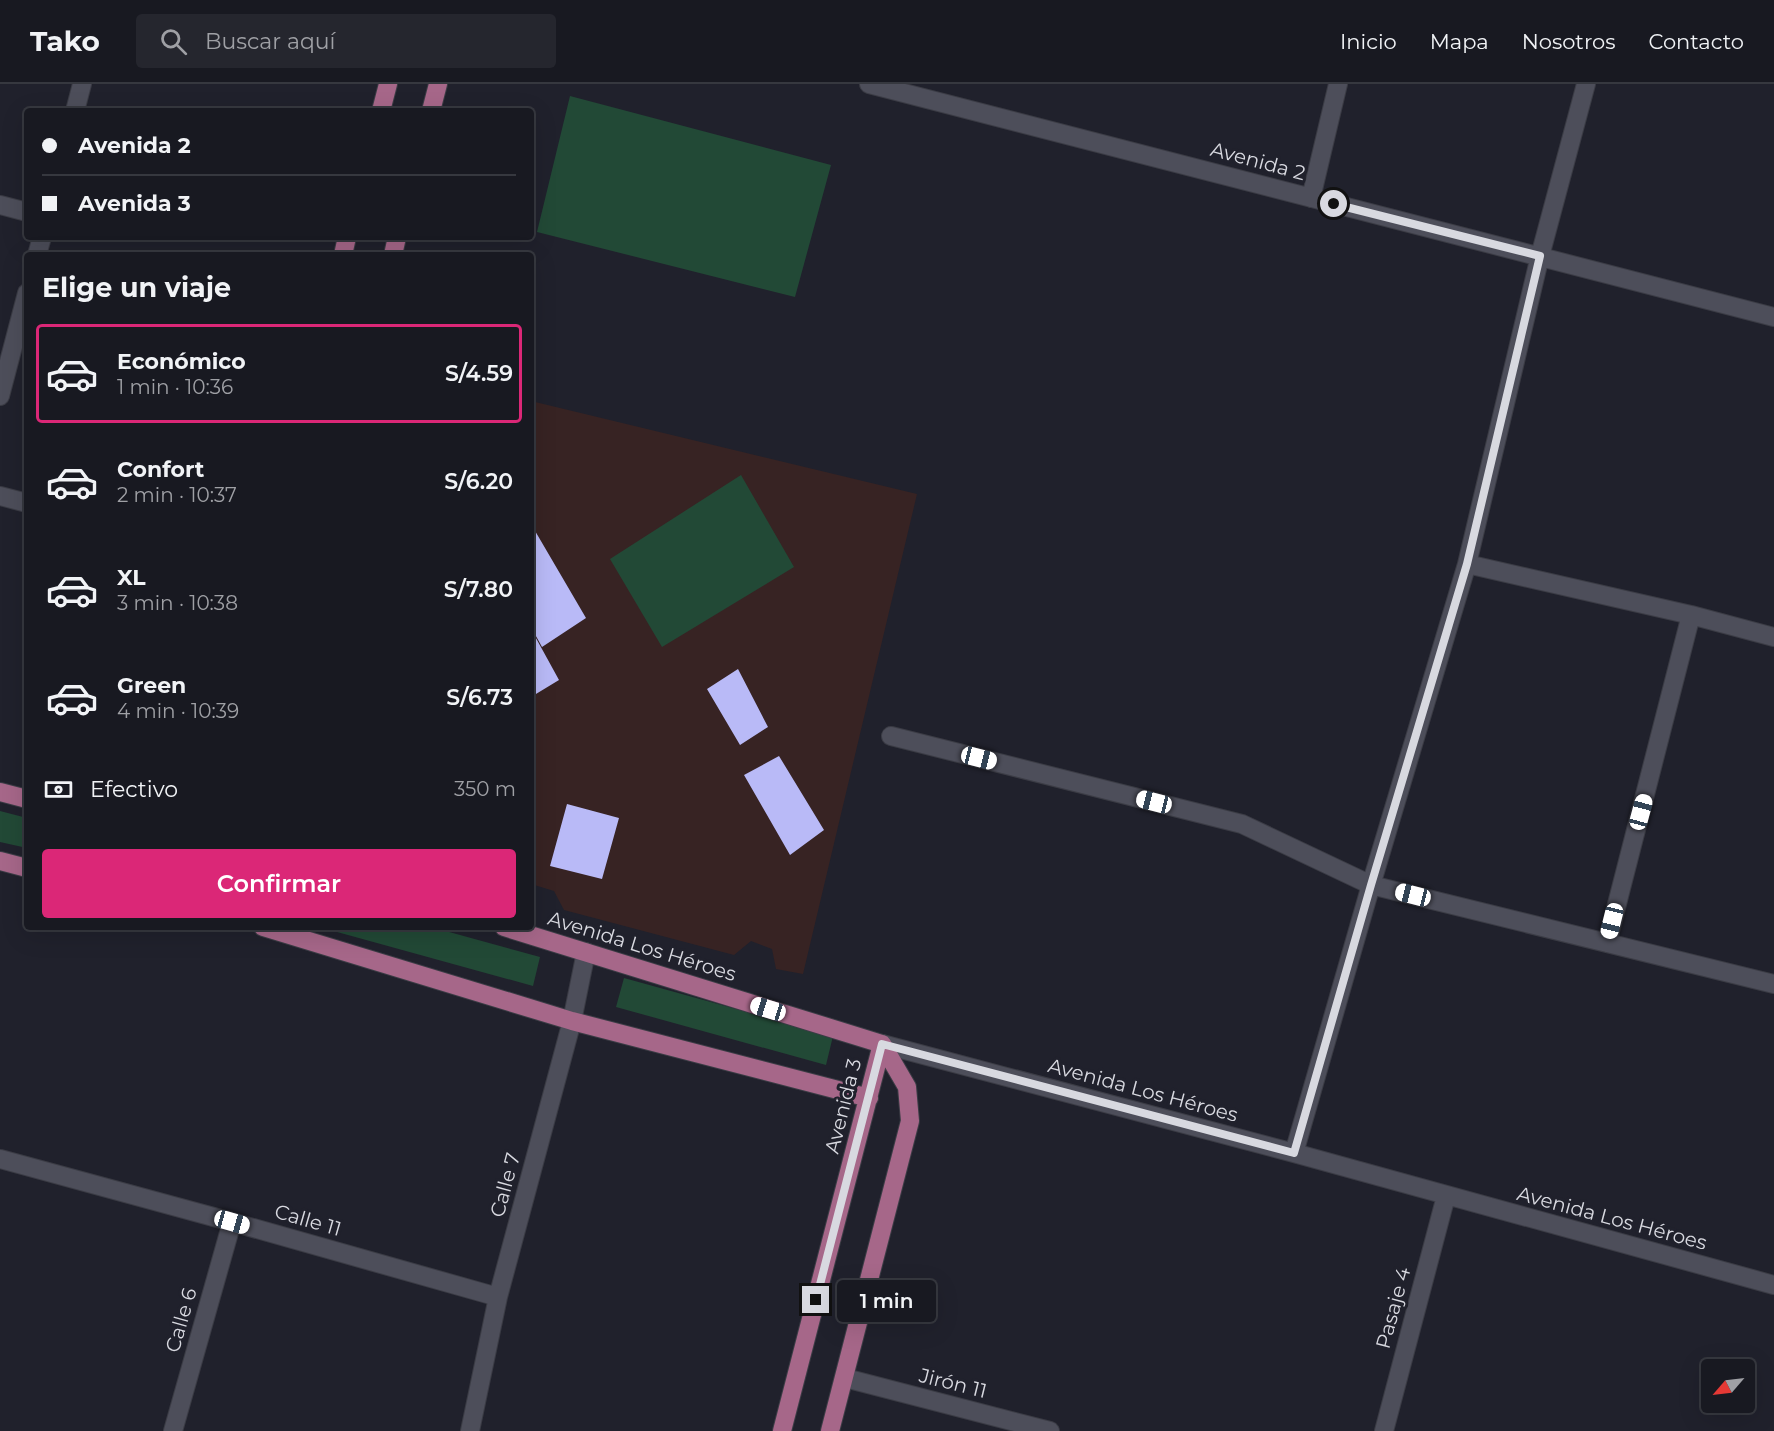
<!DOCTYPE html>
<html lang="es">
<meta charset="utf-8">
<style>
:root{--surface:#181921;--page:#25262e;--text:#f1f3f6;--muted:#9fa0a5;--line:#36383f;--accent:#db2777}
body{margin:0;font-family:Montserrat,sans-serif;background:var(--page);color:var(--text);height:100vh;display:flex;flex-direction:column;font-size:22px;white-space:nowrap}
*{box-sizing:border-box;margin:0}
p{font-size:20px;color:var(--muted)}
.icon{flex:none;width:33px;height:33px;fill:none;stroke:currentColor;stroke-width:2;stroke-linecap:round;stroke-linejoin:round}
.map{position:relative;flex:1;overflow:hidden}
.details{position:absolute;left:24px;top:168px;width:510px;height:678px;display:flex;flex-direction:column;background:var(--surface);border-radius:6px;box-shadow:0 6px 24px #0002,0 0 0 2px var(--line)}
.details>*{flex:none}
.banner{position:absolute;left:24px;top:24px;width:510px;height:132px;border-radius:6px;box-shadow:0 6px 24px #0002,0 0 0 2px var(--line);display:grid;align-content:center;height:132px;padding:0 18px;background:var(--surface)}
.needle{width:39px;rotate:242deg}
.fabs{position:absolute;left:1701px;top:1275px;display:grid;gap:12px}
.fabs a{display:grid;place-items:center;width:54px;height:54px;border-radius:6px;background:var(--surface);box-shadow:0 6px 24px #0002,0 0 0 2px var(--line);font-size:30px}
.end{position:absolute;width:27px;height:27px;margin:-14px;border:8px solid #d8d9e0;background:#111;box-shadow:0 0 0 3px #111}
.from{border-radius:50%}
.bubble{position:absolute;height:42px;border-radius:6px;background:var(--surface);box-shadow:0 6px 24px #0002,0 0 0 2px var(--line);font-size:20px;font-weight:600;line-height:42px;text-align:center}
.car{position:absolute;width:18px;height:36px;margin:-18px -9px;border-radius:8px;box-shadow:0 0 4px 2px #0007;background:linear-gradient(#fff 24%,#345 0 40%,#fff 0 76%,#345 0 86%,#fff 0)}
.banner b{display:flex;align-items:center;gap:21px;height:57px;font-size:22px}
.banner b+b{border-top:2px solid var(--line)}
.banner i{width:15px;height:15px;background:var(--text)}
ul{padding:0;list-style:none}
li{display:flex;align-items:center;gap:18px;height:99px;margin:0 12px 9px;padding:0 6px;border:3px solid transparent;border-radius:6px}
li div{flex:1}
li b{display:block;font-size:22px}
li em{font-style:normal;font-weight:600}
li.active{border-color:var(--accent)}
li>.icon{width:54px;height:54px;stroke-width:1.5}
h2{padding:0 18px;font-size:27px;line-height:72px}
.pay{display:flex;align-items:center;gap:15px;height:66px;padding:0 18px;font-size:22px}
.pay p{margin-inline-start:auto}
.primary-button{display:flex;gap:12px;margin-top:auto;padding:12px 18px}
.primary-button a{flex:1;height:69px;border-radius:6px;background:var(--accent);color:#fff;font-size:24px;font-weight:600;line-height:69px;text-align:center}
header{display:flex;align-items:center;gap:36px;box-sizing:border-box;height:84px;padding:0 30px;background:var(--surface);border-bottom:2px solid var(--line)}
header strong{font-size:28px}
nav{display:flex;gap:33px;margin-inline-start:auto;font-size:21px}
.search{width:420px;height:54px;background:var(--page);display:flex;align-items:center;gap:15px;box-sizing:border-box;padding:0 21px;border-radius:6px;color:var(--muted);font-size:22px}
.map>svg:first-child{display:block}
</style>
<header>
<strong>Tako</strong>
<div class="search"><svg class="icon" aria-label="search" viewBox="0 0 24 24"><circle cx="10" cy="10" r="6"/><path d="M15 15l6 6"/></svg>Buscar aquí</div>
<nav><a>Inicio</a><a>Mapa</a><a>Nosotros</a><a>Contacto</a></nav>
</header>
<div class="map">
<svg width="1774" height="1347" viewBox="0 0 1774 1347">
<rect width="100%" height="100%" fill="#20212c"/>
<path fill="#372323" d="M531,317L917,410L803,890L776,885L772,865L751,857L734,871L564,826L554,807L531,800Z"/>
<path fill="#224936" d="M570,12L831,81L795,213L537,148Z
M741,391L794,483L662,563L610,475Z
M0,727L27,734V764L0,758Z
M319,843H431L540,873L533,902Z
M624,894L833,952L826,981L616,923Z"/>
<path fill="#b9baf7" d="M531,440L586,534L542,563L531,543Z
M531,545L559,596L531,613Z
M738,585L768,643L740,661L707,605Z
M779,672L824,746L790,771L744,691Z
M567,720L619,734L602,795L550,782Z"/>
<g fill="none" stroke-linecap="round" stroke-linejoin="round">
<g stroke="#3b3c45" stroke-width="20">
<path id="minor" d="M869,0L1774,233
M75,27L82,0
M1311,114L1338,0
M0,121L27,128
M37,171L42,153
M0,312L27,209
M0,412L27,419
M1467,480L1691,531L1774,553
M891,652L1242,740L1371,801L1774,900
M1607,859L1691,531
M882,960L1294,1069L1774,1201
M1294,1069L1371,801L1467,480L1540,172L1586,0
M0,1075L232,1138L498,1213
M845,1294L1050,1347
M173,1347L232,1138
M470,1347L498,1213L572,937L586,868
M1384,1347L1446,1112"/>
</g>
<g stroke="#3b3c45" stroke-width="20">
<path id="major" d="M381,27L388,0
M431,27L438,0
M343,171L347,153
M393,171L397,153
M0,708L27,715
M0,777L27,784
M263,843L572,937L869,1014
M504,843L882,960
M782,1347L882,960
M830,1347L910,1037L907,1003L882,960"/>
</g>
<use href="#minor" stroke="#4d4e5a" stroke-width="18"/>
<use href="#major" stroke="#a66789" stroke-width="18"/>
</g>
<g fill="none" stroke-linecap="round" stroke-linejoin="round">
<path stroke="#d8d9e0" stroke-width="8" d="M816,1216L882,960L1294,1069L1371,801L1467,480L1540,172L1334,120"/>
</g>
<g text-anchor="middle" stroke-width="6" stroke-linejoin="round" paint-order="stroke">
<g font-size="20" fill="#d8d9e0" stroke="#20212c">
<text transform="translate(1258 77) rotate(15)" y="7">Avenida 2</text>
<text transform="translate(642 862) rotate(17)" y="7">Avenida Los Héroes</text>
<text transform="translate(1143 1006) rotate(15)" y="7">Avenida Los Héroes</text>
<text transform="translate(843 1022) rotate(-76)" y="7">Avenida 3</text>
<text transform="translate(505 1101) rotate(-75)" y="7">Calle 7</text>
<text transform="translate(1612 1134) rotate(15)" y="7">Avenida Los Héroes</text>
<text transform="translate(308 1136) rotate(16)" y="7">Calle 11</text>
<text transform="translate(1393 1224) rotate(-75)" y="7">Pasaje 4</text>
<text transform="translate(181 1236) rotate(-74)" y="7">Calle 6</text>
<text transform="translate(953 1299) rotate(14)" y="7">Jirón 11</text>
</g>
</g>
</svg>
<div class="fabs">
<a><svg class="needle" viewBox="-14 -14 28 28"><path d="M0-13l5 13h-10z" fill="#e53935"/><path d="M0 13l5-13h-10z" fill="#9fa0a5"/></svg></a>
</div>
<i class="end from" style="left:1334px;top:120px"></i>
<i class="end" style="left:816px;top:1216px"></i>
<div class="bubble" style="left:837px;top:1196px;width:99px">1 min</div>
<i class="car" style="left:979px;top:674px;rotate:104deg"></i>
<i class="car" style="left:1154px;top:718px;rotate:284deg"></i>
<i class="car" style="left:1641px;top:728px;rotate:15deg"></i>
<i class="car" style="left:1413px;top:811px;rotate:284deg"></i>
<i class="car" style="left:1612px;top:837px;rotate:194deg"></i>
<i class="car" style="left:768px;top:925px;rotate:287deg"></i>
<i class="car" style="left:232px;top:1138px;rotate:106deg"></i>
<div class="banner">
<b><i class="from"></i>Avenida 2</b>
<b><i></i>Avenida 3</b>
</div>
<section class="details">
<h2>Elige un viaje</h2>
<ul>
<li class="active"><svg class="icon" aria-label="car" viewBox="0 0 24 24"><path d="M5 17H2v-5l4-1 3-4h7l3 4 3 1v5h-3M9 17h6M6 11h13"/><circle cx="7" cy="17" r="2"/><circle cx="17" cy="17" r="2"/></svg><div><b>Económico</b><p>1 min · 10:36</p></div><em>S/4.59</em></li>
<li><svg class="icon" aria-label="car" viewBox="0 0 24 24"><path d="M5 17H2v-5l4-1 3-4h7l3 4 3 1v5h-3M9 17h6M6 11h13"/><circle cx="7" cy="17" r="2"/><circle cx="17" cy="17" r="2"/></svg><div><b>Confort</b><p>2 min · 10:37</p></div><em>S/6.20</em></li>
<li><svg class="icon" aria-label="car" viewBox="0 0 24 24"><path d="M5 17H2v-5l4-1 3-4h7l3 4 3 1v5h-3M9 17h6M6 11h13"/><circle cx="7" cy="17" r="2"/><circle cx="17" cy="17" r="2"/></svg><div><b>XL</b><p>3 min · 10:38</p></div><em>S/7.80</em></li>
<li><svg class="icon" aria-label="car" viewBox="0 0 24 24"><path d="M5 17H2v-5l4-1 3-4h7l3 4 3 1v5h-3M9 17h6M6 11h13"/><circle cx="7" cy="17" r="2"/><circle cx="17" cy="17" r="2"/></svg><div><b>Green</b><p>4 min · 10:39</p></div><em>S/6.73</em></li>
</ul>
<div class="pay"><svg class="icon" aria-label="cash" viewBox="0 0 24 24"><path d="M3 7h18v10H3z"/><circle cx="12" cy="12" r="2"/></svg>Efectivo<p>350 m</p></div>
<div class="primary-button"><a>Confirmar</a></div>
</section>
</div>
